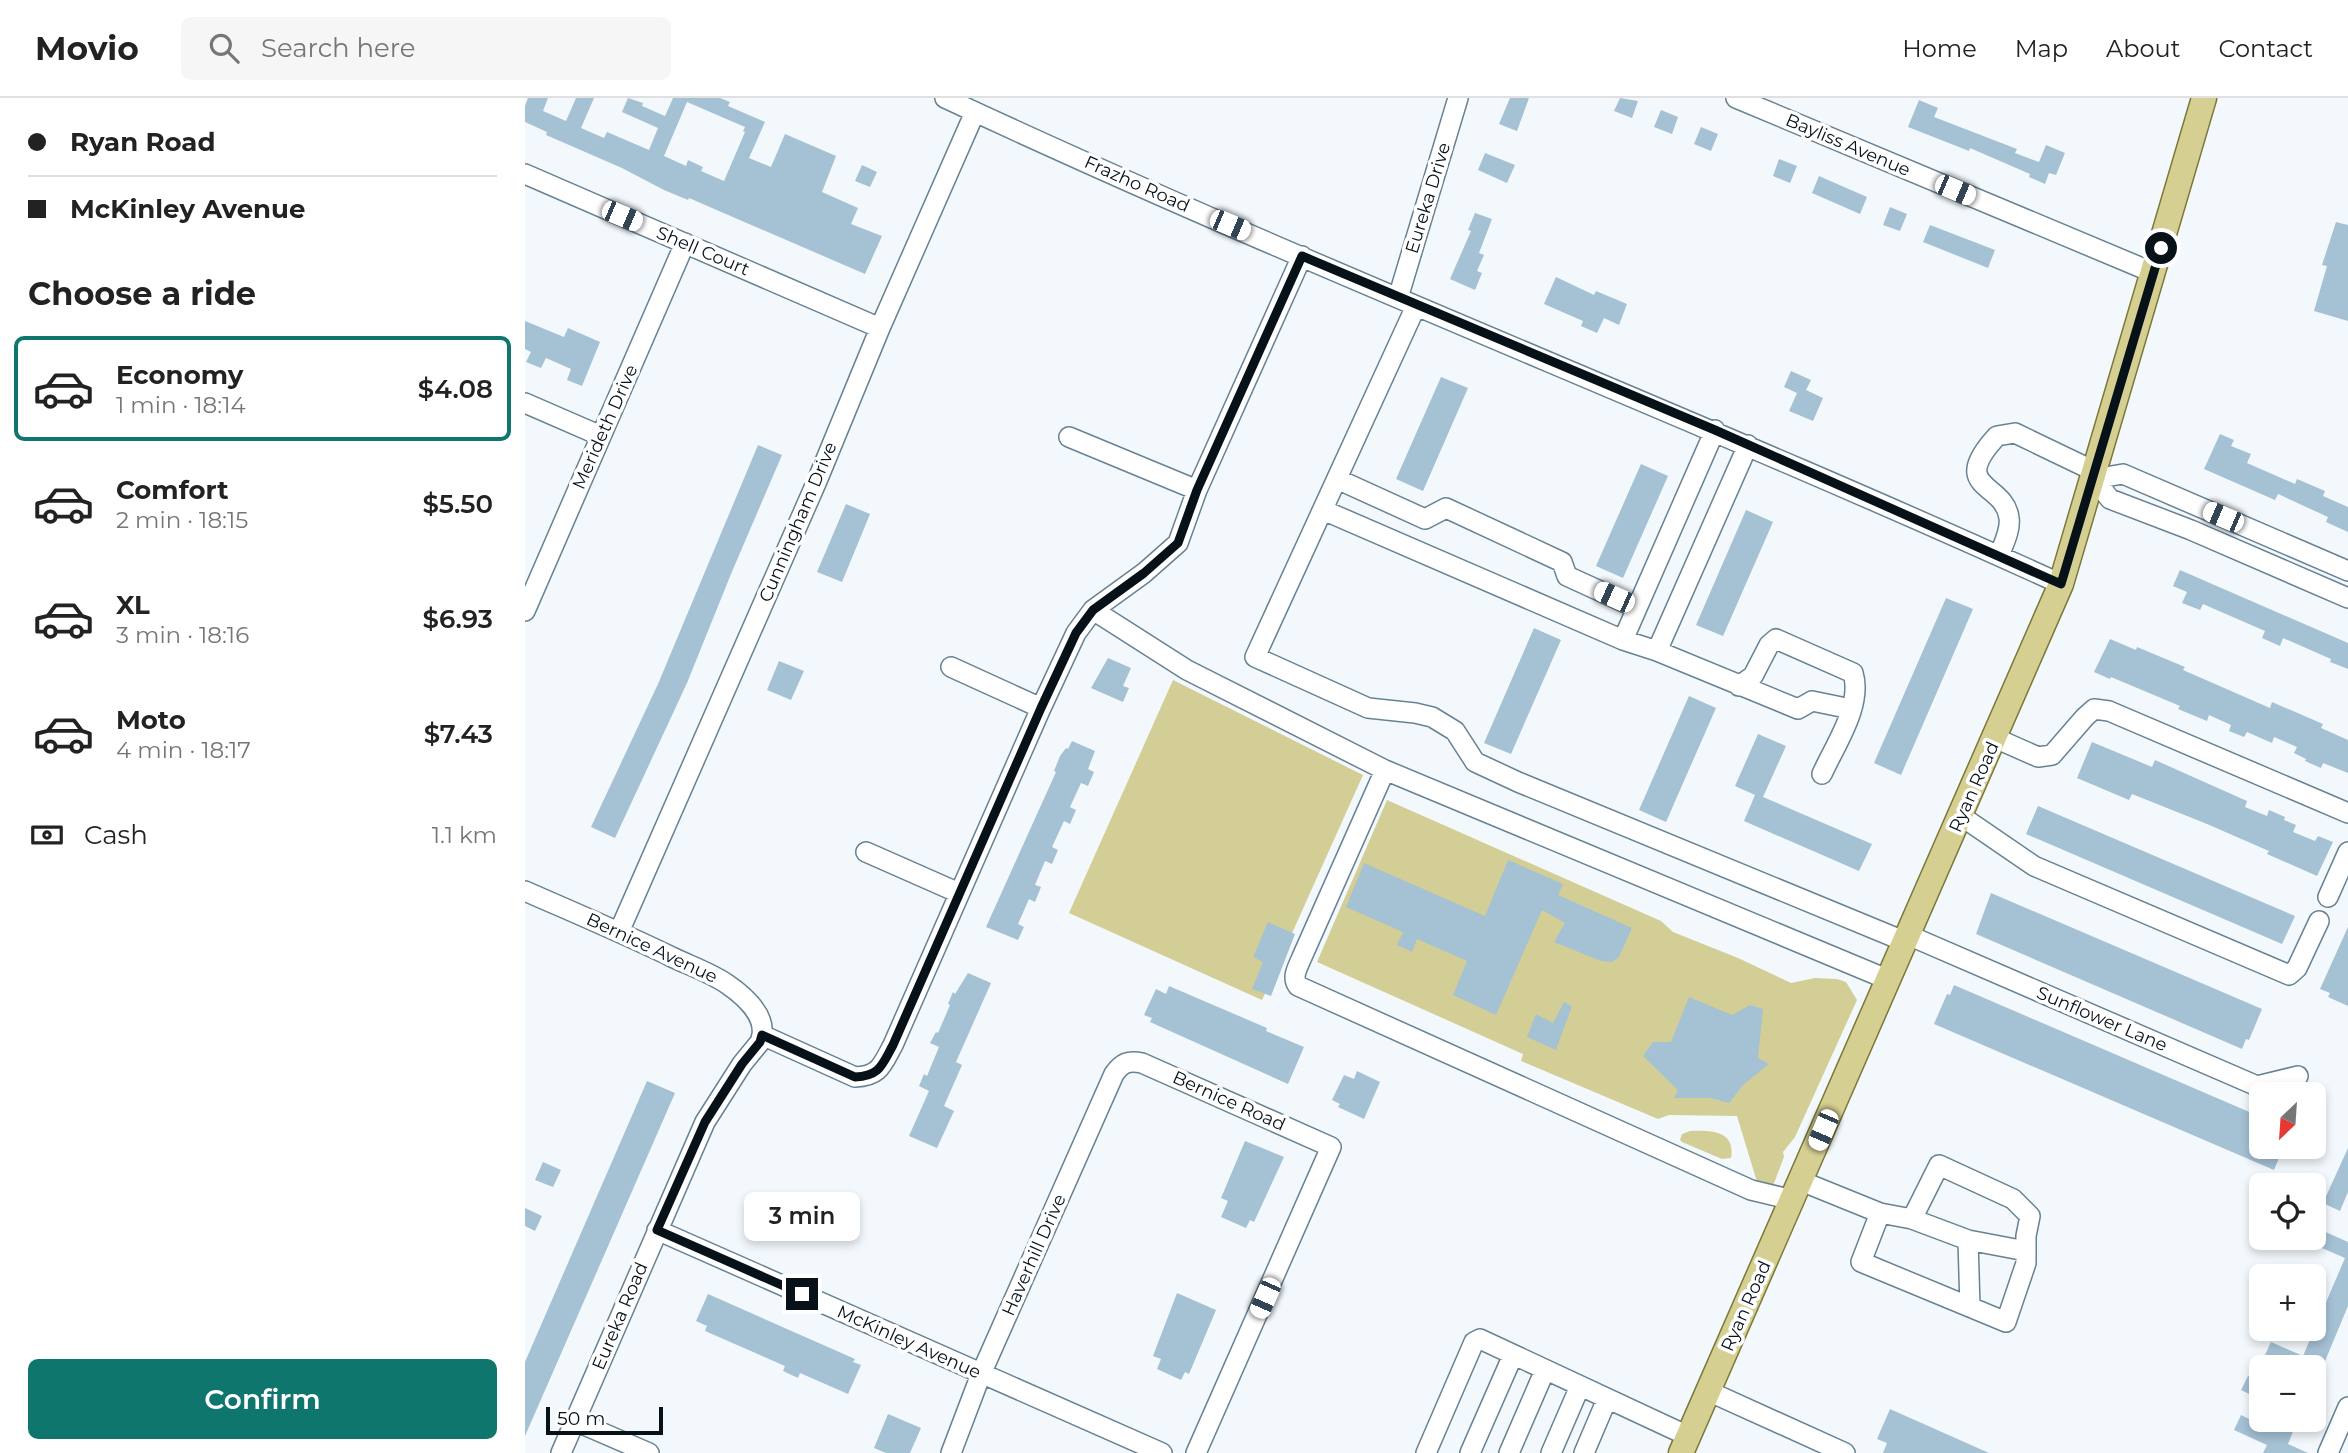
<!DOCTYPE html>
<meta charset="utf-8">
<style>
:root{--surface:#fff;--page:#f6f6f6;--text:#222;--muted:#767676;--line:#e0e0e0;--accent:#0f766e}
body{margin:0;font-family:Montserrat,sans-serif;background:var(--page);color:var(--text);height:100vh;display:flex;flex-direction:column;font-size:26px;white-space:nowrap}
*{box-sizing:border-box;margin:0}
p{font-size:23px;color:var(--muted)}
.icon{flex:none;width:38px;height:38px;fill:none;stroke:currentColor;stroke-width:2;stroke-linecap:round;stroke-linejoin:round}
.map{position:relative;flex:1;overflow:hidden}
.drawer{display:flex;flex-direction:column;background:var(--surface);width:525px}
.drawer>*{flex:none}
.hud{display:grid;align-content:center;height:154px;padding:0 28px;background:var(--surface)}
.needle{width:46px;rotate:205deg}
.buttons{position:absolute;left:1724px;top:984px;display:grid;gap:14px}
.buttons a{display:grid;place-items:center;width:77px;height:77px;border-radius:10px;background:var(--surface);box-shadow:0 4px 10px #0003;font-size:35px}
.scale{position:absolute;left:21px;bottom:18px;width:117px;box-sizing:border-box;padding-left:7px;border:4px solid #071118;border-top:0;font-size:19px;line-height:24px;white-space:nowrap;color:#071118;-webkit-text-stroke:5px #fff;paint-order:stroke}
.end{position:absolute;width:32px;height:32px;margin:-16px;border:9px solid #071118;background:#fff;box-shadow:0 0 0 4px #fff}
.from{border-radius:50%}
.bubble{position:absolute;height:49px;border-radius:10px;background:var(--surface);box-shadow:0 4px 10px #0003;font-size:23px;font-weight:600;line-height:49px;text-align:center}
.car{position:absolute;width:21px;height:42px;margin:-21px -10px;border-radius:9px;box-shadow:0 0 5px 2px #0007;background:linear-gradient(#fff 24%,#345 0 40%,#fff 0 76%,#345 0 86%,#fff 0)}
.hud b{display:flex;align-items:center;gap:24px;height:66px;font-size:26px}
.hud b+b{border-top:2px solid var(--line)}
.hud i{width:18px;height:18px;background:var(--text)}
ul{padding:0;list-style:none}
li{display:flex;align-items:center;gap:21px;height:105px;margin:0 14px 10px;padding:0 14px;border:4px solid transparent;border-radius:10px}
li div{flex:1}
li b{display:block;font-size:26px}
li em{font-style:normal;font-weight:600}
li.selected{border-color:var(--accent)}
li>.icon{width:63px;height:63px;stroke-width:1.5}
h2{padding:0 28px;font-size:32px;line-height:84px}
.pay{display:flex;align-items:center;gap:18px;height:77px;padding:0 28px;font-size:26px}
.pay p{margin-inline-start:auto}
.button{display:flex;gap:14px;margin-top:auto;padding:14px 28px}
.button a{flex:1;height:80px;border-radius:10px;background:var(--accent);color:#fff;font-size:28px;font-weight:600;line-height:80px;text-align:center}
header{display:flex;align-items:center;gap:42px;box-sizing:border-box;height:98px;padding:0 35px;background:var(--surface);border-bottom:2px solid var(--line)}
header strong{font-size:33px}
nav{display:flex;gap:38px;margin-inline-start:auto;font-size:24px}
.search{width:490px;height:63px;background:var(--page);display:flex;align-items:center;gap:18px;box-sizing:border-box;padding:0 24px;border-radius:10px;color:var(--muted);font-size:26px}
main{display:flex;flex:1;min-height:0}
.map>svg:first-child{display:block}
</style>
<header>
<strong>Movio</strong>
<div class="search"><svg class="icon" aria-label="search" viewBox="0 0 24 24"><circle cx="10" cy="10" r="6"/><path d="M15 15l6 6"/></svg>Search here</div>
<nav><a>Home</a><a>Map</a><a>About</a><a>Contact</a></nav>
</header>
<main>
<section class="drawer">
<div class="hud">
<b><i class="from"></i>Ryan Road</b>
<b><i></i>McKinley Avenue</b>
</div>
<h2>Choose a ride</h2>
<ul>
<li class="selected"><svg class="icon" aria-label="car" viewBox="0 0 24 24"><path d="M5 17H2v-5l4-1 3-4h7l3 4 3 1v5h-3M9 17h6M6 11h13"/><circle cx="7" cy="17" r="2"/><circle cx="17" cy="17" r="2"/></svg><div><b>Economy</b><p>1 min · 18:14</p></div><em>$4.08</em></li>
<li><svg class="icon" aria-label="car" viewBox="0 0 24 24"><path d="M5 17H2v-5l4-1 3-4h7l3 4 3 1v5h-3M9 17h6M6 11h13"/><circle cx="7" cy="17" r="2"/><circle cx="17" cy="17" r="2"/></svg><div><b>Comfort</b><p>2 min · 18:15</p></div><em>$5.50</em></li>
<li><svg class="icon" aria-label="car" viewBox="0 0 24 24"><path d="M5 17H2v-5l4-1 3-4h7l3 4 3 1v5h-3M9 17h6M6 11h13"/><circle cx="7" cy="17" r="2"/><circle cx="17" cy="17" r="2"/></svg><div><b>XL</b><p>3 min · 18:16</p></div><em>$6.93</em></li>
<li><svg class="icon" aria-label="car" viewBox="0 0 24 24"><path d="M5 17H2v-5l4-1 3-4h7l3 4 3 1v5h-3M9 17h6M6 11h13"/><circle cx="7" cy="17" r="2"/><circle cx="17" cy="17" r="2"/></svg><div><b>Moto</b><p>4 min · 18:17</p></div><em>$7.43</em></li>
</ul>
<div class="pay"><svg class="icon" aria-label="cash" viewBox="0 0 24 24"><path d="M3 7h18v10H3z"/><circle cx="12" cy="12" r="2"/></svg>Cash<p>1.1 km</p></div>
<div class="button"><a>Confirm</a></div>
</section>
<div class="map">
<svg width="1823" height="1355" viewBox="0 0 1823 1355">
<rect width="100%" height="100%" fill="#f3f8fc"/>
<path fill="#d3ce95" d="M648,582L838,677L737,902L544,815Z
M862,702L1136,823L1148,834L1213,860L1266,885L1290,880L1312,881L1321,884L1332,902L1270,1039L1258,1054L1259,1059L1248,1088L1233,1087L1212,1018L1144,1017L1133,1021L996,963L998,956L792,864Z
M1165,1033C1185,1032 1211,1032 1206,1060L1197,1061L1157,1044L1155,1042L1157,1036Z"/>
<path fill="#a5c1d4" fill-rule="evenodd" d="M3,0H23L18,13L41,23L51,0H69L56,30L79,40L82,34L124,52L133,30L97,14L103,0L118,5L117,8L140,18L148,0H195L205,4L203,8L240,24L224,60L246,69L260,36L311,58L297,94L333,110L326,126L357,138L340,176L164,100L163,102L139,92L97,70L21,37L22,34L0,24V8ZM162,4L220,29L218,33L220,34L199,83L176,73L178,69L163,62L161,68L139,58Z
M985,0H1004L992,33L974,26Z
M1095,0L1113,3L1107,20L1089,13Z
M1394,2L1413,10L1409,19L1492,51L1490,55L1514,64L1521,47L1540,55L1531,77L1524,75L1520,86L1504,79L1505,76L1445,50L1444,53L1383,29Z
M1136,12L1153,19L1147,36L1129,29Z
M1176,29L1193,36L1186,53L1169,46Z
M960,55L990,67L982,85L953,72Z
M1254,61L1272,68L1265,85L1248,78Z
M337,67L352,74L345,89L330,83Z
M1294,78L1342,99L1335,116L1287,95Z
M1365,109L1382,116L1375,133L1358,127Z
M950,115L967,121L954,155L959,157L952,173L957,175L950,192L925,181L946,133L943,132Z
M1811,124L1823,127V223L1789,213L1802,168L1797,167Z
M1405,127L1470,152L1463,170L1398,144Z
M1031,179L1069,197L1071,193L1102,206L1094,227L1079,220L1072,235L1056,228L1058,223L1019,206Z
M0,223L39,239L43,230L75,244L57,288L42,282L46,271L21,260L16,270L1,264L6,254L0,251Z
M1266,273L1286,282L1281,292L1298,300L1288,323L1264,313L1272,295L1259,289Z
M916,279L943,290L898,393L871,381Z
M1695,336L1709,342L1706,348L1726,356L1722,365L1770,386L1772,381L1800,393L1798,398L1823,409V434L1801,424L1803,419L1753,396L1750,402L1679,371Z
M233,347L257,357L206,476L162,585L90,740L66,729L133,586Z
M1116,366L1143,378L1098,480L1071,468Z
M321,406L345,416L317,484L292,474Z
M1221,412L1248,424L1198,538L1171,527Z
M1655,472L1823,545V571L1805,564L1806,561L1758,540L1755,548L1737,540L1740,533L1678,506L1675,512L1657,505L1662,494L1648,488Z
M1421,500L1448,511L1376,677L1349,665Z
M1009,530L1036,542L986,656L959,645Z
M1585,541L1611,552L1612,549L1660,569L1658,572L1745,610L1747,604L1798,626L1796,630L1823,642V675L1798,665L1796,670L1780,663L1781,661L1769,655L1772,649L1749,639L1747,645L1722,634L1719,639L1704,633L1706,627L1684,617L1682,623L1653,611L1655,608L1586,579L1585,581L1569,574Z
M583,560L606,570L598,588L604,590L598,604L566,590Z
M254,563L279,573L266,602L242,592Z
M1164,598L1191,610L1141,724L1114,712Z
M1233,636L1261,648L1238,699L1347,746L1334,773L1219,723L1230,697L1210,688Z
M547,643L570,653L563,671L569,674L563,688L556,685L545,709L551,712L545,726L539,723L527,749L533,752L527,766L520,763L510,787L516,789L510,804L504,801L493,826L499,829L493,842L461,829L531,674L529,673L535,658L541,650L543,651Z
M1567,644L1627,669L1630,662L1722,703L1720,709L1742,718L1744,712L1760,719L1759,722L1771,727L1768,734L1790,743L1793,738L1808,744L1792,778L1742,756L1744,753L1682,726L1607,696L1604,702L1552,680Z
M1513,708L1770,818L1757,846L1501,736Z
M983,762L1038,786L1033,797L1107,830L1094,859L1087,864L1076,863L1029,844L1040,825L1017,812L971,917L928,897L942,863L892,841L887,854L872,847L878,834L821,809L839,765L960,818Z
M1466,795L1737,911L1724,942L1721,941L1717,951L1451,836Z
M743,824L770,836L746,898L727,891L738,864L728,859Z
M1823,829V908L1803,899L1805,895L1795,891Z
M443,875L466,885L431,964L437,967L419,1008L429,1013L412,1050L384,1038L404,993L394,988L399,976L402,978L414,949L405,945L411,934L413,935L425,907L423,906L428,894L430,896Z
M1429,887L1736,1019V1048H1759L1749,1072L1409,926L1422,896L1425,897Z
M644,888L742,930L741,933L779,949L763,986L625,924L627,920L619,917L631,891L641,896Z
M1164,899L1207,917L1225,907L1238,911L1233,960L1244,966L1218,987L1204,1005L1186,1000H1149L1153,992L1118,958L1128,944H1146Z
M1039,904L1047,908L1031,952L1002,939L1011,916L1028,925Z
M832,973L855,984L839,1021L813,1009L815,1006L807,1002L819,977L829,981Z
M122,983L150,995L0,1338V1264Z
M720,1043L759,1059L729,1124L725,1122L721,1130L696,1119L703,1103L696,1100Z
M1823,1050V1094L1815,1113L1798,1105Z
M18,1064L36,1072L28,1089L10,1082Z
M0,1110L17,1118L10,1133L0,1128Z
M1796,1132L1823,1144V1208L1798,1268L1801,1269H1762L1739,1259L1746,1244L1778,1258L1820,1160L1790,1147Z
M652,1195L691,1212L664,1276L660,1274L656,1282L632,1271L636,1261L628,1258Z
M183,1196L330,1261L328,1264L336,1267L323,1296L275,1275L273,1280L258,1273L260,1268L180,1233L182,1228L171,1223Z
M1723,1278L1736,1284L1732,1300L1716,1292Z
M1365,1311L1464,1355H1358L1362,1345L1352,1341Z
M363,1316L396,1330L385,1355H361L349,1350Z
M1716,1317L1744,1331L1748,1321H1773L1763,1346L1783,1355H1738L1742,1347L1709,1332Z"/>
<g fill="none" stroke-linecap="round" stroke-linejoin="round">
<g stroke="#678293" stroke-width="22">
<path id="minor" d="M420,0C788,172 1167,318 1536,486
M1211,0L1629,175
M0,76L355,230
M873,200L933,0
M891,208L730,559L843,610L890,615L907,619L930,633L950,664L993,684L1381,844
M0,305L76,338
M544,339L672,392
M1223,347L1132,553L1273,611L1287,603L1326,611
M812,381L900,421L921,410L1037,464L1042,478L1112,510
M1569,381L1585,401L1666,432L1823,500
M1569,381L1598,376L1823,473
M798,412L1098,542L1190,332
M1474,458C1478,447 1486,432 1484,420C1480,384 1422,392 1472,338L1490,335L1571,374
M568,512L662,572L860,672L1364,882
M0,513L160,145
M1098,542L1132,553
M426,569L516,610
M1214,588L1228,578L1244,547L1251,541L1328,575C1338,607 1310,647 1297,676
M1470,640L1513,659L1527,657L1560,619L1569,611L1584,613L1823,715
M860,672L777,859C773,869 766,879 773,888L1226,1092L1268,1102
M1436,718L1509,768L1764,877L1772,870L1794,823
M341,754L434,795
M0,793C50,815 100,836 149,860C166,868 186,875 202,886C218,897 240,916 237,937L330,979C355,978 357,967 368,947L516,610L551,535L568,512L619,475L653,445L672,392L777,158
M1803,799L1823,754
M94,834L292,383L355,230L450,14
M1383,837L1732,988L1773,978
M1276,1083L1355,1115L1336,1164L1481,1224L1501,1165V1138L1505,1118L1488,1101L1414,1067L1387,1121L1355,1115
M1387,1121L1443,1142L1501,1153
M132,1132L637,1355
M1443,1142L1445,1209
M1183,1293L1320,1355
M50,1323L124,1355
M36,1355L180,1024L217,966L235,944L237,937
M426,1355L456,1276L589,976C597,965 603,962 617,965L806,1049L671,1355
M901,1355L949,1244L955,1241L1163,1338
M945,1355L988,1257
M984,1355L1020,1272
M1026,1355L1055,1288
M1059,1355L1082,1301
M1803,1355L1823,1309"/>
</g>
<g stroke="#7b7838" stroke-width="27">
<path id="major" d="M1156,1355L1536,486L1679,0"/>
</g>
<use href="#minor" stroke="#fff" stroke-width="19"/>
<use href="#major" stroke="#d5cf92" stroke-width="24"/>
</g>
<g fill="none" stroke-linecap="round" stroke-linejoin="round">
<path stroke="#071118" stroke-width="9" d="M277,1196L132,1132L180,1024L217,966L235,944L237,937L330,979C355,978 357,967 368,947L516,610L551,535L568,512L619,475L653,445L672,392L777,158L1190,332L1536,486L1636,150"/>
</g>
<g text-anchor="middle" stroke-width="7" stroke-linejoin="round" paint-order="stroke">
<g font-size="18" fill="#071118" stroke="#fff">
<text transform="translate(1323 47) rotate(23)" y="6">Bayliss Avenue</text>
<text transform="translate(612 86) rotate(24)" y="6">Frazho Road</text>
<text transform="translate(903 100) rotate(-73)" y="6">Eureka Drive</text>
<text transform="translate(178 153) rotate(23)" y="6">Shell Court</text>
<text transform="translate(80 329) rotate(-66)" y="6">Merideth Drive</text>
<text transform="translate(273 424) rotate(-67)" y="6">Cunningham Drive</text>
<text transform="translate(1449 689) rotate(-66)" y="6">Ryan Road</text>
<text transform="translate(127 850) rotate(25)" y="6">Bernice Avenue</text>
<text transform="translate(1577 921) rotate(23)" y="6">Sunflower Lane</text>
<text transform="translate(704 1003) rotate(24)" y="6">Bernice Road</text>
<text transform="translate(509 1157) rotate(-66)" y="6">Haverhill Drive</text>
<text transform="translate(1221 1208) rotate(-66)" y="6">Ryan Road</text>
<text transform="translate(95 1218) rotate(-67)" y="6">Eureka Road</text>
<text transform="translate(384 1244) rotate(24)" y="6">McKinley Avenue</text>
</g>
</g>
</svg>
<div class="buttons">
<a><svg class="needle" viewBox="-14 -14 28 28"><path d="M0-13l5 13h-10z" fill="#e53935"/><path d="M0 13l5-13h-10z" fill="#767676"/></svg></a>
<a><svg class="icon" aria-label="locate" viewBox="0 0 24 24"><circle cx="12" cy="12" r="6"/><path d="M12 2v4M12 18v4M2 12h4M18 12h4"/></svg></a>
<a>+</a>
<a>−</a>
</div>
<div class="scale">50 m</div>
<i class="end from" style="left:1636px;top:150px"></i>
<i class="end" style="left:277px;top:1196px"></i>
<div class="bubble" style="left:219px;top:1094px;width:116px">3 min</div>
<i class="car" style="left:1430px;top:92px;rotate:113deg"></i>
<i class="car" style="left:97px;top:118px;rotate:113deg"></i>
<i class="car" style="left:705px;top:127px;rotate:113deg"></i>
<i class="car" style="left:1698px;top:419px;rotate:293deg"></i>
<i class="car" style="left:1089px;top:499px;rotate:294deg"></i>
<i class="car" style="left:1298px;top:1032px;rotate:203deg"></i>
<i class="car" style="left:740px;top:1200px;rotate:204deg"></i>
</div>
</main>
